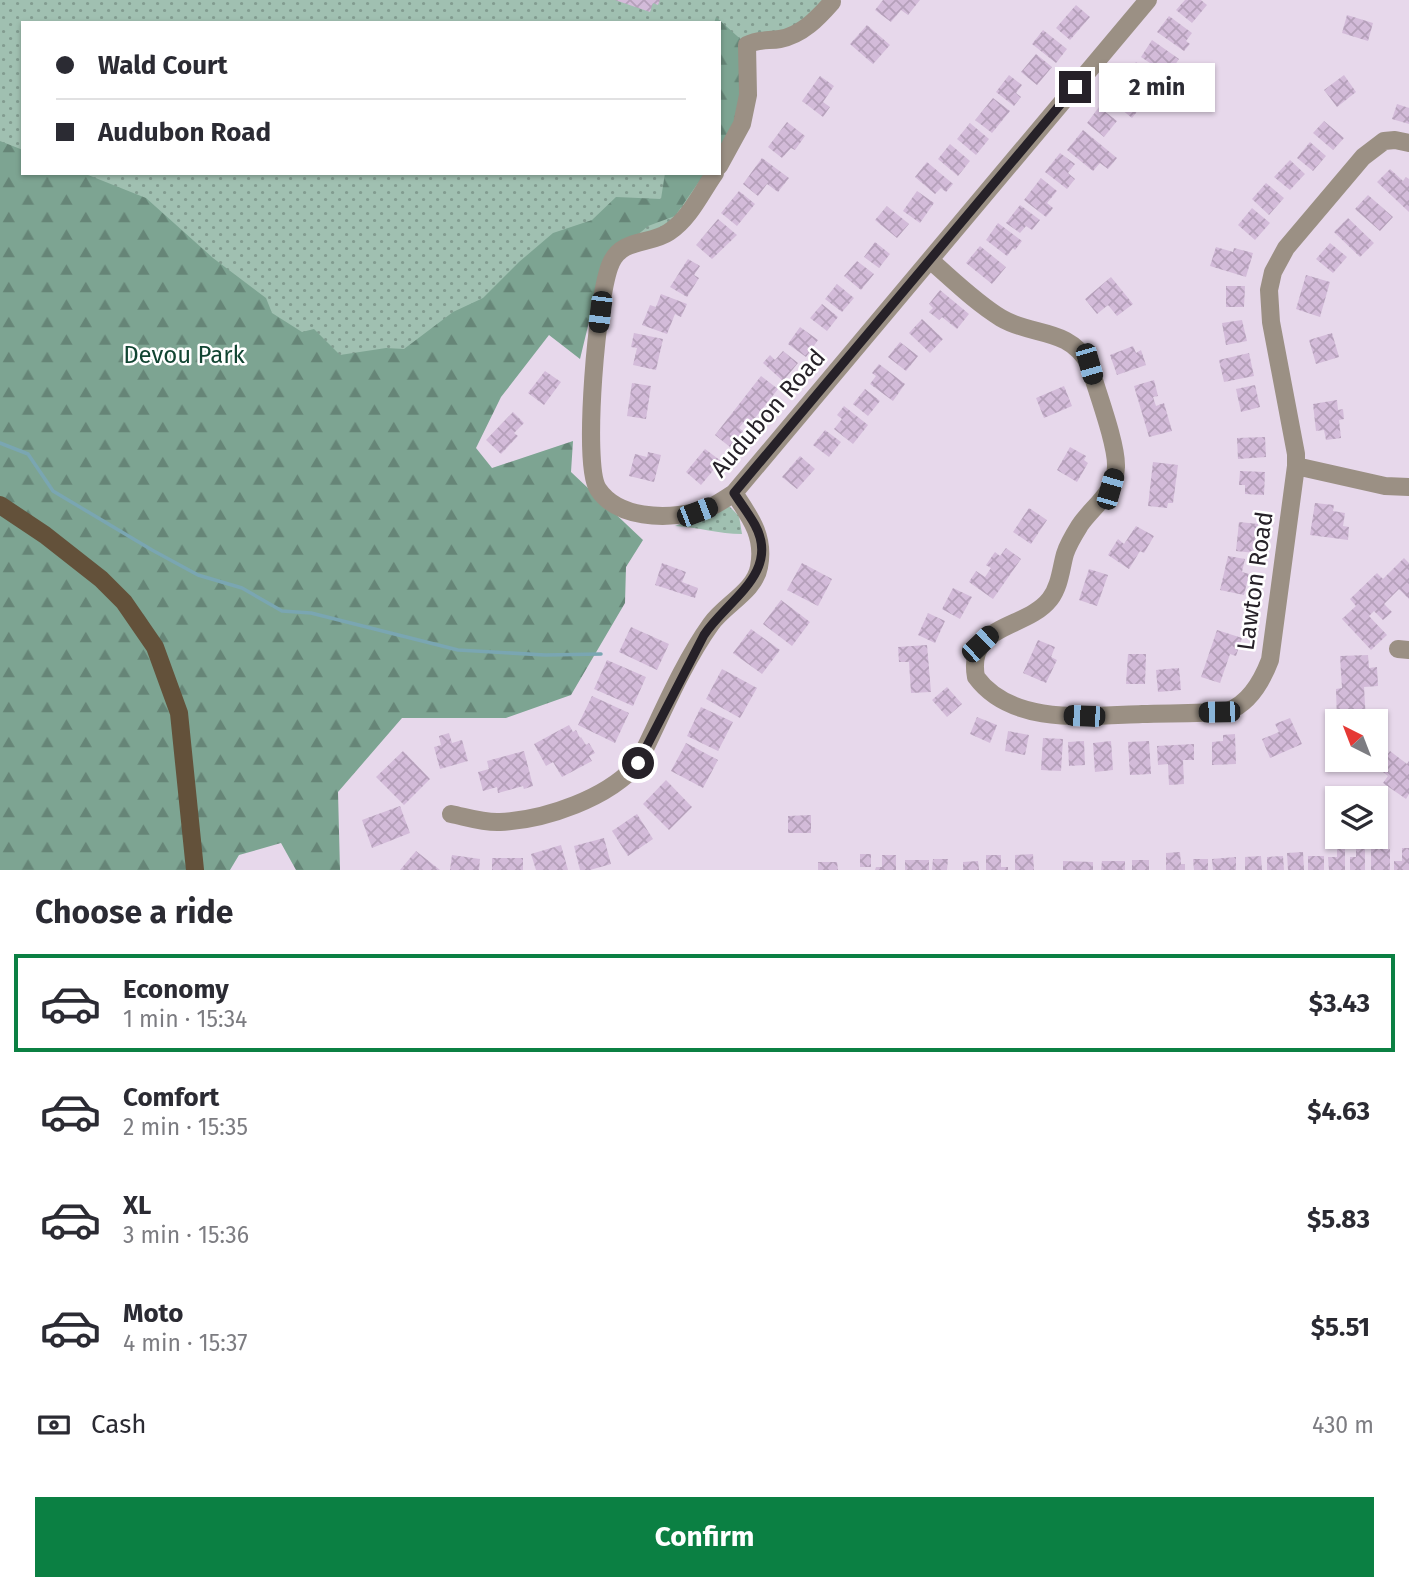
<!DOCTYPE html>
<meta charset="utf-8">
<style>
:root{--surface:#fff;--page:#f2f2f3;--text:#2b2b33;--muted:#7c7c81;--line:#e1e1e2;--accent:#0b8043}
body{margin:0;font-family:"Fira Sans",sans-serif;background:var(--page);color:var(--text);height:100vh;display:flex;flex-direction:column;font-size:26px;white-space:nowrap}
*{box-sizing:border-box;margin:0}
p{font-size:23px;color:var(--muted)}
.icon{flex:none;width:38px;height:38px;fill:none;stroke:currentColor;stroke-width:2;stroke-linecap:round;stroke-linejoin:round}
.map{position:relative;height:870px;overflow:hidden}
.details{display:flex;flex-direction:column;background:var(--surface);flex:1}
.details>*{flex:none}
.hud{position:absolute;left:21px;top:21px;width:700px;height:154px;border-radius:0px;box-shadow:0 2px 5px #0004;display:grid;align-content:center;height:154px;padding:0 35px;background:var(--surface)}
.needle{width:46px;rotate:318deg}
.controls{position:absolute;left:1325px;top:709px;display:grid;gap:14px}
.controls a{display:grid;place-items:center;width:63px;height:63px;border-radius:0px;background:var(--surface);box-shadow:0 2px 5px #0004;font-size:35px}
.end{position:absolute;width:32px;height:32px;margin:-16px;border:9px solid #262128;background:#fff;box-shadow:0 0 0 4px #fff}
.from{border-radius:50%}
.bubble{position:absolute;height:49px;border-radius:0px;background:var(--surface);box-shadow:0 2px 5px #0004;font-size:23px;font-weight:700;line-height:49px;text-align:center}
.car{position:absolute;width:21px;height:42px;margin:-21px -10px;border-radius:9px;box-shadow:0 0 5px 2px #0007;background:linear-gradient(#222 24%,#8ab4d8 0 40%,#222 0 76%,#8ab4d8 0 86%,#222 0)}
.hud b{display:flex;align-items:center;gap:24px;height:66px;font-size:26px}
.hud b+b{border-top:2px solid var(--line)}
.hud i{width:18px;height:18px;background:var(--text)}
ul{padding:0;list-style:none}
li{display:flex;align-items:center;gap:21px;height:98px;margin:0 14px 10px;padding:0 21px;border:4px solid transparent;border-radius:0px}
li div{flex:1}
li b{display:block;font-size:26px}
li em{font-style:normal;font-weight:700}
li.on{border-color:var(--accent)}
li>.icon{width:63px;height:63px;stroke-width:1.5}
h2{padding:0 35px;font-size:32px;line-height:84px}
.pay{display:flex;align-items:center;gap:18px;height:77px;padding:0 35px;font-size:26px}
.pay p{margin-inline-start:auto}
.action{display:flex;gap:14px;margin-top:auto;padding:14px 35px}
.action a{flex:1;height:80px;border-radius:0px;background:var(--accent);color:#fff;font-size:28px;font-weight:700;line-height:80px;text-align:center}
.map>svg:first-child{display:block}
</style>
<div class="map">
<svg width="1409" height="870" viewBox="0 0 1409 870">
<defs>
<pattern id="grass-dots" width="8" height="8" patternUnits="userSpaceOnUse" patternTransform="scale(1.75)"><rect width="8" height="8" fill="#a0c0b1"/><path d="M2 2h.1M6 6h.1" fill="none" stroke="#829c90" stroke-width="1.8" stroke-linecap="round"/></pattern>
<pattern id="forest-firs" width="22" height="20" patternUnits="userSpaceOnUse" patternTransform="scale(1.75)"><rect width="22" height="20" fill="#7da492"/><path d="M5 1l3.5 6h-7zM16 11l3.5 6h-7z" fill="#668577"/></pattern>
<pattern id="building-cross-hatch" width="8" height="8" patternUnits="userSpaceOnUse" patternTransform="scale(1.75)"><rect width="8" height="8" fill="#d3bbd9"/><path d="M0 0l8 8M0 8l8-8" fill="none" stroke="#b5a0ba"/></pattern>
</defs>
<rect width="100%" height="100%" fill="#e7d8eb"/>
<path fill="url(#grass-dots)" d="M0,0H833L818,17L747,45L719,23H23V173H715L684,219L645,239L236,544L0,505Z
M727,504L739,516L742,534C719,534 698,527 675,526Z"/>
<path fill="url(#forest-firs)" d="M716,17L747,45L748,95L719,153V23H714Z
M0,141L23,150V173H83L146,198L213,258L266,298L272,313L302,332L314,329L340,355L386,348L404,349L453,312L483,298L519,262L553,233L592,220L616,197L661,199L665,173H705L675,216L648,226L603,264L580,359L549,335L501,397L476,448L492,468L573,441L571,472L643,540L626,567L625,603L571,695L506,718H402L338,792L340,870H296L281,843L239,855L230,870H0Z"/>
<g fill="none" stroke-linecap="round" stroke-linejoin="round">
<path stroke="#7aa6b2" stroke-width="3.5" d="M0,443L28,454L53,491L152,550L198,575L242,588L282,611L311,613L458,650L545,655L601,654"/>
</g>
<path fill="url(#building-cross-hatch)" d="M615,0H660L658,5L653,3L650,12Z
M883,0H920L908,15L901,10L891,22L875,10Z
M1185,0H1201L1207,5L1192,23L1176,10Z
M1076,5L1090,17L1070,40L1056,28Z
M1347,15L1373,23L1368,41L1342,33Z
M1169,16L1192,33L1186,41L1190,44L1184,51L1157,32Z
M867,25L890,45L873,64L850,44Z
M1043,30L1067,49L1056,63L1032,44Z
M1152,40L1179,59L1168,75L1141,57Z
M1036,54L1052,67L1037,85L1021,72Z
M1136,62L1152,74L1139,91L1123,79Z
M1009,75L1022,85L1016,93L1021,97L1014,106L996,92Z
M1344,75L1356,92L1337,107L1324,90Z
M820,76L834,86L823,102L830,107L823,117L802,101Z
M1117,83L1143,104L1132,118L1106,97Z
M993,98L1010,111L992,133L975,120Z
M1397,104L1409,108V124L1392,119Z
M1099,107L1117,121L1104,137L1087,123Z
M1324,121L1344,138L1333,150L1313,133Z
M787,122L805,136L795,150L791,148L782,158L768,147Z
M970,123L989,139L976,155L957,139Z
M1083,130L1117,158L1108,169L1100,163L1093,171L1067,150Z
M1310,142L1326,156L1313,171L1297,158Z
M950,144L970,161L958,176L938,159Z
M1060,153L1075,164L1068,173L1075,179L1067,189L1045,172Z
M762,158L789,178L778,192L767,184L758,196L743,184Z
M1290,160L1305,174L1290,190L1274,177Z
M927,162L953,184L946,192L941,188L935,194L915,177Z
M1390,169L1403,181L1406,177L1409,179V212L1377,182Z
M1041,178L1057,191L1047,203L1053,208L1046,217L1024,200Z
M1266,183L1284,198L1269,215L1252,199Z
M739,191L755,204L737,226L721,213Z
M917,191L934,203L920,223L903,211Z
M1368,195L1393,217L1380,231L1355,209Z
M1020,205L1040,220L1032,230L1026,226L1020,233L1006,223Z
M887,206L909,224L897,238L875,220Z
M1252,208L1270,223L1255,240L1238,225Z
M1348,218L1374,243L1360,257L1334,232Z
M718,219L737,235L712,259L696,245Z
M998,223L1022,241L1015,250L1013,248L1007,256L986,240Z
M875,242L890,254L879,268L864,257Z
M1330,243L1347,257L1333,273L1316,259Z
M980,246L1006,267L992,284L966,263Z
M1216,247L1233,252L1234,248L1253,253L1246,277L1210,266Z
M688,259L700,266L694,275L699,278L687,297L670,287Z
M857,261L874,274L861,290L844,276Z
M1306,275L1330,282L1320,317L1296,309Z
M1111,277L1133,304L1117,316L1108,305L1097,314L1085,299Z
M837,284L854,298L842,312L825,299Z
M1226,286H1245L1244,307H1226Z
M940,290L969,314L957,329L942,317L939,320L929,312L933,308L929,304Z
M661,294L687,304L681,317L675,314L667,334L642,325L650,305L656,307Z
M822,304L838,317L827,331L810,318Z
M922,319L943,339L930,353L909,333Z
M1242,320L1247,341L1226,345L1222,323Z
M800,327L818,340L806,357L788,344Z
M634,333L663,339L656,370L633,365L637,348L631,347Z
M1332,333L1339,357L1316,364L1309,340Z
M900,342L918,356L906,371L888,357Z
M1133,346L1136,353L1141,350L1146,365L1117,375L1110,355Z
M783,351L798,363L783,381L763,363L770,355L775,360Z
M1249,353L1254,376L1224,382L1219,360Z
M879,364L905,384L893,401L870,384L876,376L872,373Z
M545,371L561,382L544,405L528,393Z
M761,376L778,389L751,423L746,419L739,428L743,431L730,447L715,435Z
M1154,380L1158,396L1153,397L1156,406L1164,403L1172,431L1149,437L1134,386Z
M632,383L651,386L646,419L627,416Z
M1255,385L1260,407L1241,412L1236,389Z
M1064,386L1072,406L1044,418L1036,398Z
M865,389L880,401L868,416L853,404Z
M1337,400L1338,410L1343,409L1344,419L1339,420L1341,438L1326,440L1324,430L1316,431L1313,404Z
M844,406L868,425L853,444L834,429L842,419L837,415Z
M513,412L524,423L514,433L518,436L501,454L486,440Z
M825,430L841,442L829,457L813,445Z
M1265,437L1266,457L1238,459L1237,438Z
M1070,447L1086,456L1084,460L1088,463L1077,482L1057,470Z
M705,449L721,461L701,485L686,472Z
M648,452L661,455L654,482L629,476L635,454L647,457Z
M800,456L815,469L797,489L782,477Z
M1153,462L1178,465L1173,503H1168L1167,508L1148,506Z
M1240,471L1265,472L1264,495L1245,494V485H1239Z
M1315,503L1334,505L1333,511L1345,513L1343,526L1349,527L1348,540L1310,535Z
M1029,508L1047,520L1031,544L1013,532Z
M1239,522L1258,524L1255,553L1236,551Z
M1136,526L1154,536L1144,553L1140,551L1129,569L1108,555L1118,539L1124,544Z
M1006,548L1021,559L993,599L969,582L976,571L985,577L991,568L986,565L995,552L1000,556Z
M1228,556L1245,559L1242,572L1249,574L1244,595L1220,590Z
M1404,558L1409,563V599L1399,589L1384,604L1392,612L1383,620L1374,611L1369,616L1387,635L1371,650L1342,619L1356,606L1350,599L1377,573L1383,579Z
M662,563L686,572L682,582L698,588L695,598L655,585Z
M802,563L832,579L818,606L787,590Z
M1089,569L1108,575L1097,606L1079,600Z
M953,588L972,597L960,619L942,609Z
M781,600L810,622L792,646L763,624Z
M928,613L945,621L935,643L918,635Z
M631,627L669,644L657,670L619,652Z
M751,629L780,650L762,674L733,653Z
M1217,630L1242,638L1236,656L1230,654L1220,683L1201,677Z
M1038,640L1055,647L1051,657L1057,660L1046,683L1023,673Z
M927,645L931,692L911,693L909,662H899L898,647Z
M1128,654H1146L1145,684H1126Z
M1368,655L1369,668L1377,667L1378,686L1364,687L1366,721H1337L1336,689L1342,688L1340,656Z
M607,660L646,677L633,706L594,689Z
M1179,668L1181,690L1158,692L1156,670Z
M722,669L757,688L740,718L706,699Z
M947,687L962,704L947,717L932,700Z
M592,696L629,713L615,743L578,725Z
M701,707L733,722L718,751L687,736Z
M977,717L997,725L990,743L970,734Z
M1290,718L1302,744L1270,758L1262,739L1279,732L1275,724Z
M569,725L573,732L576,730L580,738L581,737L586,745L589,743L595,753L589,756L592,761L562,777L553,762L546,766L534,744Z
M1008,731L1029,735L1025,755L1005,751Z
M449,733L452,743L462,740L468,761L440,769L434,747L441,745L439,736Z
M1235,734L1236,764L1212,765V742L1223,741V735Z
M1043,738L1063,739L1061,771L1041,770Z
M1084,741L1085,765L1069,766L1068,742Z
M1111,741L1113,770L1095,772L1093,743Z
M1149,741L1151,774L1130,775L1128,742Z
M686,743L718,760L703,788L671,771Z
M1194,744V760H1183L1184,784L1169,785L1168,764L1158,765L1157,746Z
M403,751L430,779L404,805L376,777Z
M524,751L533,786L524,789L523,786L498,793L497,787L483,791L478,772L489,769L487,761Z
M1390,751L1407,764L1409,761V794L1406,799L1383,783L1388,776L1378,768Z
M666,780L692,807L669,830L643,804Z
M400,806L410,833L372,848L362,820Z
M637,814L653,839L628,856L612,831Z
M811,815V833H788V816Z
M604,838L611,864L590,870H580L574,846Z
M561,845L568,870H536L531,854Z
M1356,846H1365V870H1350V857H1356Z
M1402,848H1409V870H1394V861H1402Z
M1337,849H1345V870H1329L1328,857H1337Z
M1371,849H1390V870H1371Z
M416,851L440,870H400Z
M1180,852L1181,864H1185V870H1166V853Z
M1303,852L1304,870H1288L1287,853Z
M860,854H871V867H860Z
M1033,854L1034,870H1015V855Z
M452,855L480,859L479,870H450Z
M882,855H896V870H875L876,867H882Z
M986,855H1001V867H1008V870H986Z
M1261,856L1262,870H1245V857Z
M1283,856L1284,870H1267V857Z
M1308,856H1324V870H1308Z
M1236,857V870H1213L1212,859Z
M492,858H523V870H492Z
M933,859H948L947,870H932Z
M1193,859H1208V870H1194Z
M905,860H929V870H905Z
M1132,860H1149V870H1132Z
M978,861L979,870H963V862Z
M1063,861L1093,862V870H1063Z
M1102,861H1125V870H1101Z
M818,862H837L838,870H818Z"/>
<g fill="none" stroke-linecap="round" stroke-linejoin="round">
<path stroke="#9b9084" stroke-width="18" d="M719,166L742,124L748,95L747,45C758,39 768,41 780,39C802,35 818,18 832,2
M715,173C701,193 690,218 669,232C650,245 622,238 611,263C597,292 582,465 598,489C618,519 665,519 696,512C710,509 722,501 734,493L1148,0
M930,260C953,280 975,302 1001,318C1033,337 1068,327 1089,364C1096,389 1117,444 1116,467C1115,493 1093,506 1080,525C1075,533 1068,544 1065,554C1061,568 1060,586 1050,599C1026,630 966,623 976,677C1012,726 1088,716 1142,714C1170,713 1199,714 1228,711C1250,703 1262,681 1270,660L1296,466V454L1271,322L1269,290L1273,272L1286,248L1363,157L1384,141L1395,140L1409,143
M1296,466L1385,486L1409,487
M1398,649L1409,650
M451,814C466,817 484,823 500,822C545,820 609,798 638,763C661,717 681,666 711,624C724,605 755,591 759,567C765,536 750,517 734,493"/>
<path stroke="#63513a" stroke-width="18" d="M0,505L45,535L101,579L124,602L155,647L179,713L195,870"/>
</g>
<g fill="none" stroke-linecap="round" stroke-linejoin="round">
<path stroke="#262128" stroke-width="9" d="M638,763L704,635C726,601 781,573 755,525C749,514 741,504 734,493L1075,87"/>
</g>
<g text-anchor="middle" stroke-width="5" stroke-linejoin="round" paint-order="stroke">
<g font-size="24" fill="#114532" stroke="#fff">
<text x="184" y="363">Devou Park</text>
</g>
<g font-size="24" fill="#262128" stroke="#fff">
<text transform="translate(768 413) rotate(-49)" y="8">Audubon Road</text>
<text transform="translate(1255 581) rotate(-82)" y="8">Lawton Road</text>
</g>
</g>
</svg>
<div class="controls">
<a><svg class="needle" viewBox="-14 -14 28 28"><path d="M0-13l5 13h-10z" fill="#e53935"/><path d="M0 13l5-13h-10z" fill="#7c7c81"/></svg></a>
<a><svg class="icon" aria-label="layers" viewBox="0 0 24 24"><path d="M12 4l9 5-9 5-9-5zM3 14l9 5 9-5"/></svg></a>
</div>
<i class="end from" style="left:638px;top:763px"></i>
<i class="end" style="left:1075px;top:87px"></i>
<div class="bubble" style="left:1099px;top:63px;width:116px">2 min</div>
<i class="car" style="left:600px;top:312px;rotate:187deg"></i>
<i class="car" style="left:1089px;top:364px;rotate:164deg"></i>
<i class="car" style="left:1110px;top:489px;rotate:16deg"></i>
<i class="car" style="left:697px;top:512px;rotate:69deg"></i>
<i class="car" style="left:980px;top:644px;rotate:46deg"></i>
<i class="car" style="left:1219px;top:712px;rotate:269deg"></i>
<i class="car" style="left:1084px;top:716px;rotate:272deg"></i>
<div class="hud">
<b><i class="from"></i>Wald Court</b>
<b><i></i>Audubon Road</b>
</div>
</div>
<section class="details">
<h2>Choose a ride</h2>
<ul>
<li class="on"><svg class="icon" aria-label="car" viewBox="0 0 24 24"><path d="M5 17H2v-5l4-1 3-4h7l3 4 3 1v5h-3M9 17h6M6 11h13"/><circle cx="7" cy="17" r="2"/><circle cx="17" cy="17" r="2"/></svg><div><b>Economy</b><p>1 min · 15:34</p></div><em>$3.43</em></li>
<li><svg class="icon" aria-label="car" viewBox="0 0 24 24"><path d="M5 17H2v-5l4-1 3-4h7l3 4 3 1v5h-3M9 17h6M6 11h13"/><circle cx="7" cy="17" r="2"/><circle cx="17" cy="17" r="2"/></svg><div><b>Comfort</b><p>2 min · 15:35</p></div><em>$4.63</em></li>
<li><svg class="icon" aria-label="car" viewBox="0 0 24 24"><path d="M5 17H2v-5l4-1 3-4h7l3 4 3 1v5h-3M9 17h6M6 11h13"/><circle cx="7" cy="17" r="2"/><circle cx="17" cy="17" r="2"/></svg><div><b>XL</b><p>3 min · 15:36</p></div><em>$5.83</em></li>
<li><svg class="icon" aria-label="car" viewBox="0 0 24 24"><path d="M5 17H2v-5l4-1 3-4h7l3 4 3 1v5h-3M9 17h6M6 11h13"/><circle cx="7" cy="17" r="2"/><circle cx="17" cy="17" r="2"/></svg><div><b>Moto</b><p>4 min · 15:37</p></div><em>$5.51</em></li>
</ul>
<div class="pay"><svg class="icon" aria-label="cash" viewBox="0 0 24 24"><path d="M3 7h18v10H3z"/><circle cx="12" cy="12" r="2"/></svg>Cash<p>430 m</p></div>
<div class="action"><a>Confirm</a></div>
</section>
